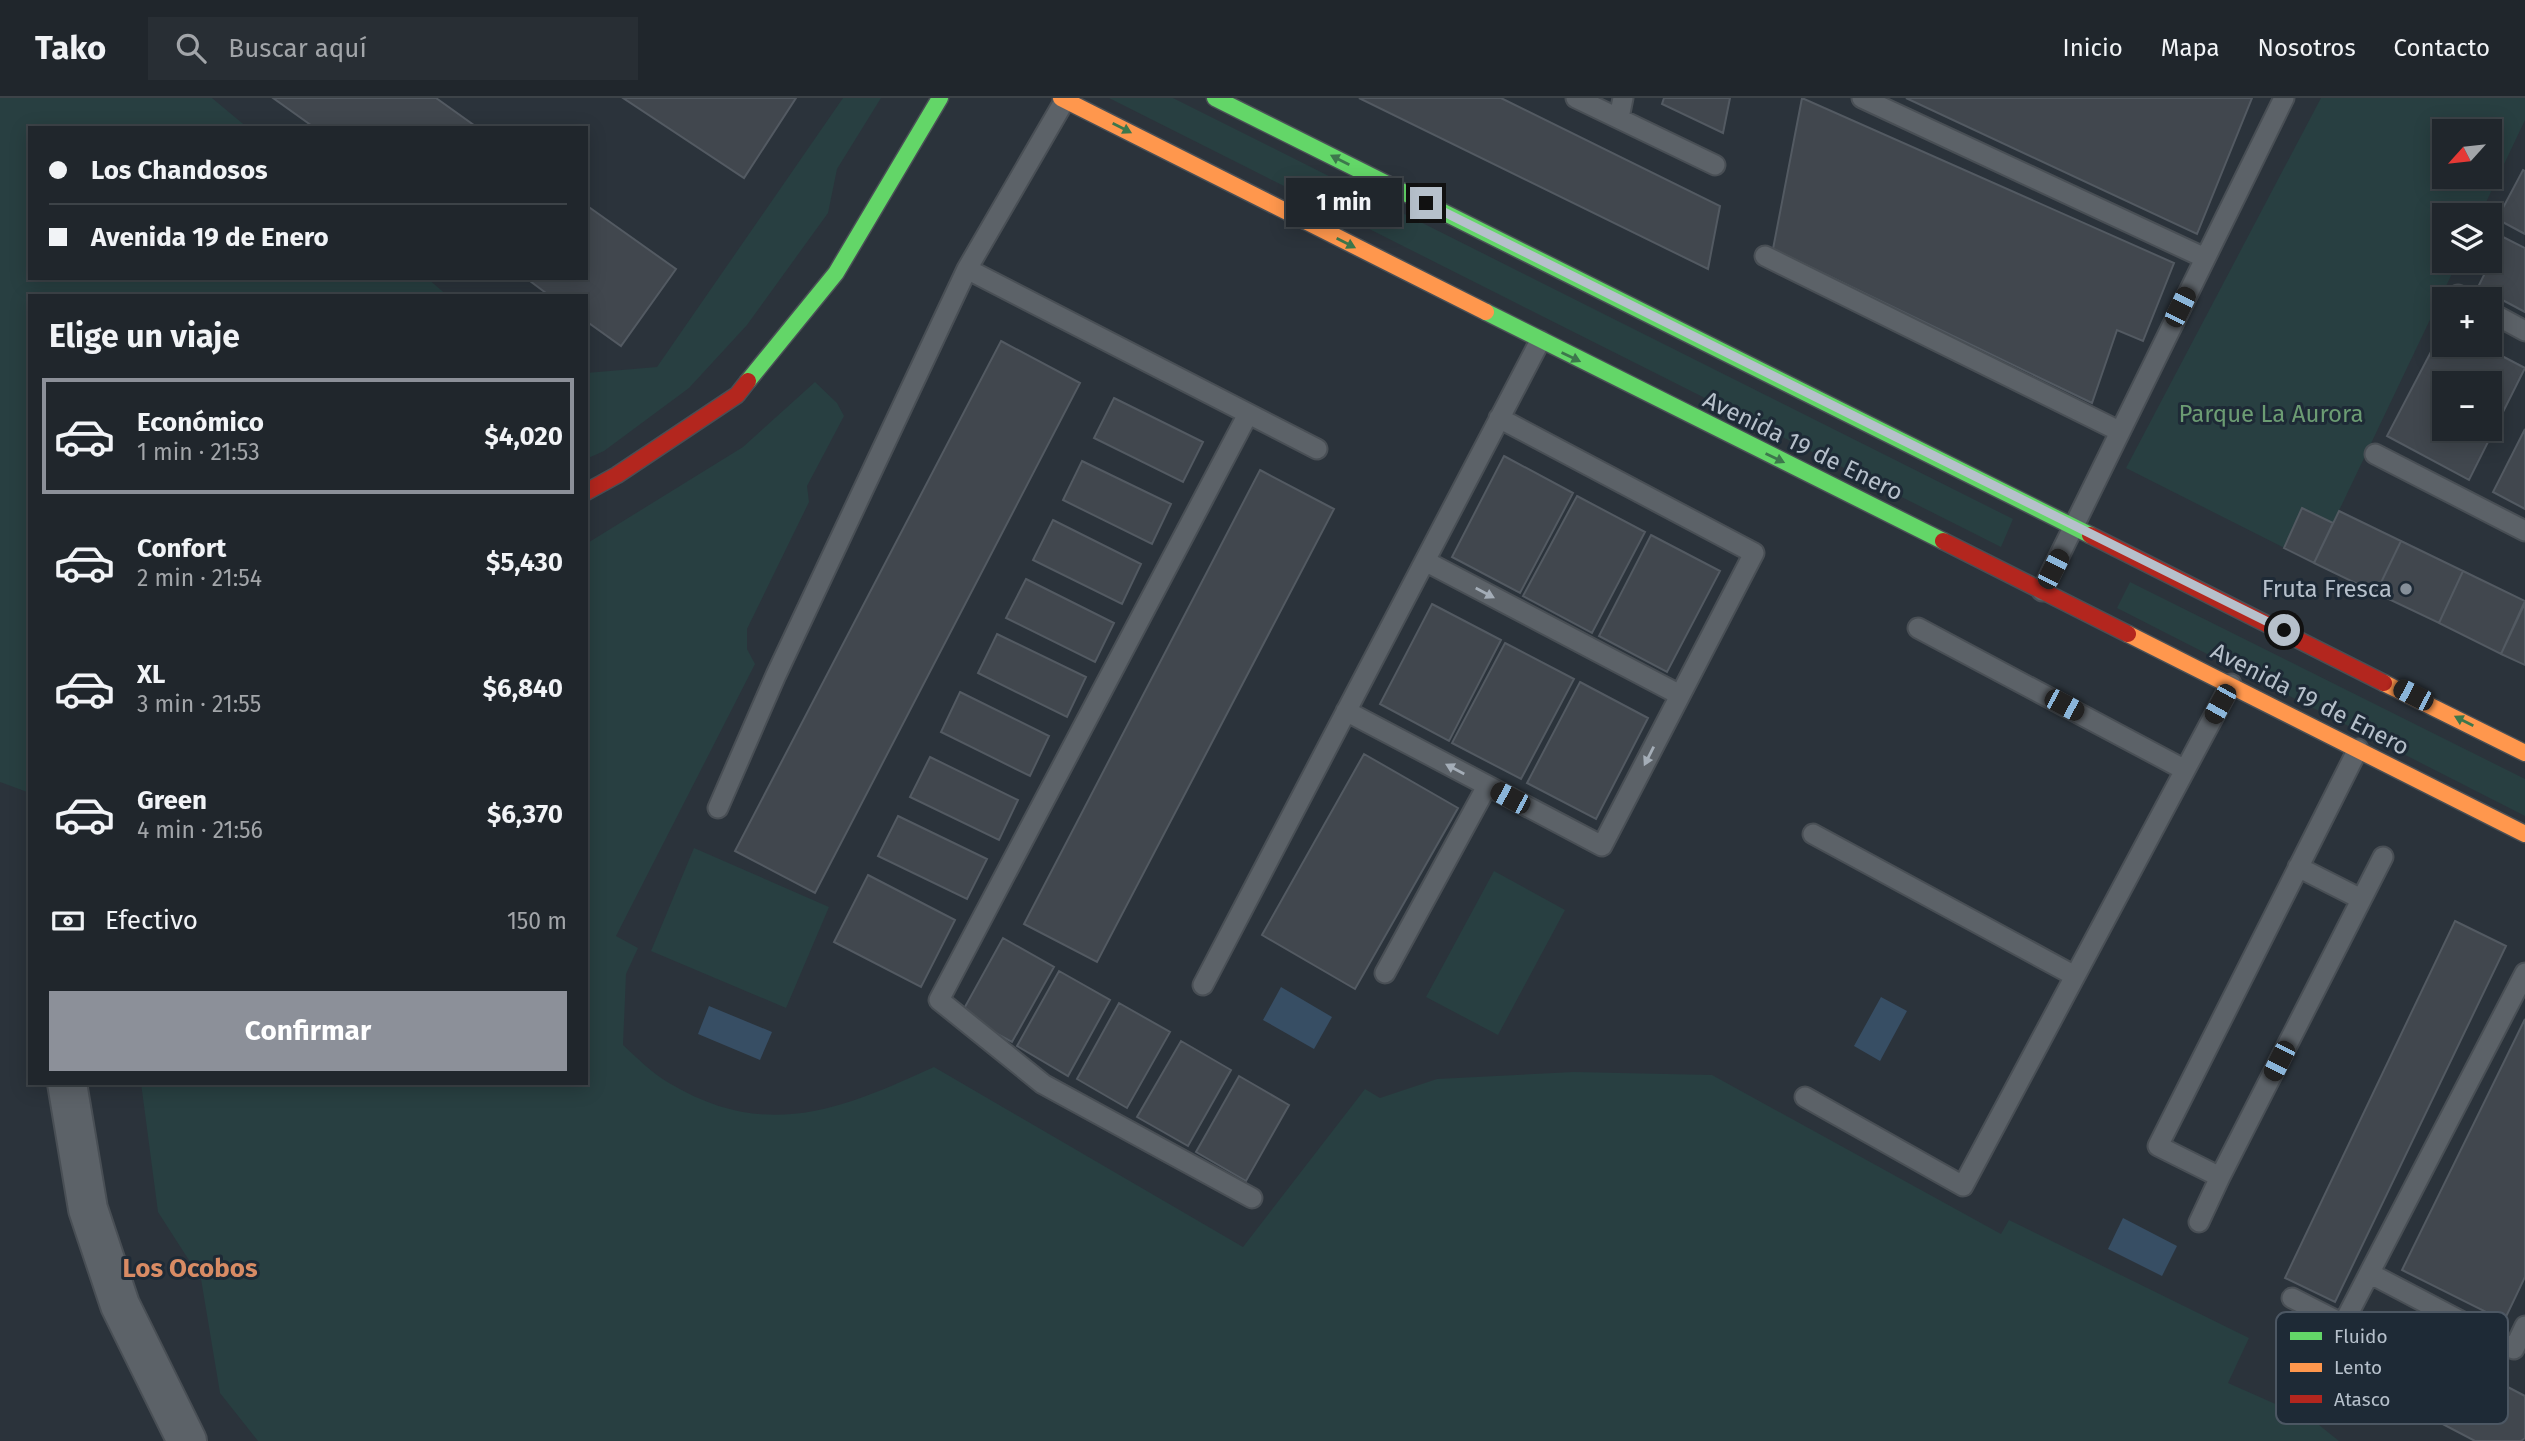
<!DOCTYPE html>
<html lang="es">
<meta charset="utf-8">
<style>
:root{--surface:#20262c;--page:#282e34;--text:#f1f3f6;--muted:#a2a5a9;--line:#3d4348;--accent:#8c9099}
body{margin:0;font-family:"Fira Sans",sans-serif;background:var(--page);color:var(--text);height:100vh;display:flex;flex-direction:column;font-size:26px;white-space:nowrap}
*{box-sizing:border-box;margin:0}
p{font-size:23px;color:var(--muted)}
.icon{flex:none;width:38px;height:38px;fill:none;stroke:currentColor;stroke-width:2;stroke-linecap:round;stroke-linejoin:round}
.map{position:relative;flex:1;overflow:hidden}
.sheet{position:absolute;left:28px;top:196px;width:560px;height:791px;display:flex;flex-direction:column;background:var(--surface);border-radius:0px;box-shadow:0 4px 18px #0003,0 0 0 2px var(--line)}
.sheet>*{flex:none}
.hud{position:absolute;left:28px;top:28px;width:560px;height:154px;border-radius:0px;box-shadow:0 4px 18px #0003,0 0 0 2px var(--line);display:grid;align-content:center;height:154px;padding:0 21px;background:var(--surface)}
.needle{width:46px;rotate:243deg}
.fabs{position:absolute;left:2432px;top:21px;display:grid;gap:14px}
.fabs a{display:grid;place-items:center;width:70px;height:70px;border-radius:0px;background:var(--surface);box-shadow:0 4px 18px #0003,0 0 0 2px var(--line);font-size:35px}
.end{position:absolute;width:32px;height:32px;margin:-16px;border:9px solid #b6c0cb;background:#111;box-shadow:0 0 0 4px #111}
.from{border-radius:50%}
.bubble{position:absolute;height:49px;border-radius:0px;background:var(--surface);box-shadow:0 4px 18px #0003,0 0 0 2px var(--line);font-size:23px;font-weight:700;line-height:49px;text-align:center}
.car{position:absolute;width:21px;height:42px;margin:-21px -10px;border-radius:9px;box-shadow:0 0 5px 2px #0007;background:linear-gradient(#222 24%,#8ab4d8 0 40%,#222 0 76%,#8ab4d8 0 86%,#222 0)}
.hud b{display:flex;align-items:center;gap:24px;height:66px;font-size:26px}
.hud b+b{border-top:2px solid var(--line)}
.hud i{width:18px;height:18px;background:var(--text)}
ul{padding:0;list-style:none}
li{display:flex;align-items:center;gap:21px;height:116px;margin:0 14px 10px;padding:0 7px;border:4px solid transparent;border-radius:0px}
li div{flex:1}
li b{display:block;font-size:26px}
li em{font-style:normal;font-weight:700}
li.active{border-color:var(--accent)}
li>.icon{width:63px;height:63px;stroke-width:1.5}
h2{padding:0 21px;font-size:32px;line-height:84px}
.pay{display:flex;align-items:center;gap:18px;height:77px;padding:0 21px;font-size:26px}
.pay p{margin-inline-start:auto}
.action{display:flex;gap:14px;margin-top:auto;padding:14px 21px}
.action a{flex:1;height:80px;border-radius:0px;background:var(--accent);color:#fff;font-size:28px;font-weight:700;line-height:80px;text-align:center}
header{display:flex;align-items:center;gap:42px;box-sizing:border-box;height:98px;padding:0 35px;background:var(--surface);border-bottom:2px solid var(--line)}
header strong{font-size:33px}
nav{display:flex;gap:38px;margin-inline-start:auto;font-size:24px}
.search{width:490px;height:63px;background:var(--page);display:flex;align-items:center;gap:18px;box-sizing:border-box;padding:0 24px;border-radius:0px;color:var(--muted);font-size:26px}
.map>svg:first-child{display:block}
</style>
<header>
<strong>Tako</strong>
<div class="search"><svg class="icon" aria-label="search" viewBox="0 0 24 24"><circle cx="10" cy="10" r="6"/><path d="M15 15l6 6"/></svg>Buscar aquí</div>
<nav><a>Inicio</a><a>Mapa</a><a>Nosotros</a><a>Contacto</a></nav>
</header>
<div class="map">
<svg width="2525" height="1343" viewBox="0 0 2525 1343">
<rect width="100%" height="100%" fill="#2b333b"/>
<path fill="#283f41" fill-rule="evenodd" d="M0,0H212L248,30H30V180H427L448,198H30V695L0,684Z
M843,0H881L837,71L828,115L747,227L689,290L604,353L586,361V275L657,269Z
M1109,0H1173L2013,421L2001,449Z
M2321,0H2525V22L2480,117H2445V163H2458L2314,465L2126,370ZM2445,33H2490V79H2445Z
M815,284L837,305L844,318L807,388L809,404L747,531V551L755,566L616,838L638,850L626,876L623,947C637,960 652,975 669,985C766,1043 840,1012 934,969L1243,1149L1365,991L1380,1000L1437,981L1574,974L1712,977L2001,1136L2009,1122L2249,1240L2228,1285L2314,1323L2339,1343H258L220,1295L201,1181L158,1114L141,985H586V446L743,349Z
M2130,484L2525,681V718L2117,510Z
M694,750L829,809L786,910L651,853Z
M1494,773L1565,812L1498,937L1426,899Z"/>
<path fill="#374e64" d="M1281,889L1332,919L1314,951L1263,922Z
M1881,899L1907,913L1880,963L1854,948Z
M709,908L772,934L760,962L698,936Z
M2123,1120L2177,1148L2162,1178L2108,1151Z"/>
<path fill="#41474e" stroke="#535a62" stroke-width="2" fill-rule="evenodd" d="M273,0H436L478,30H315Z
M623,0H796L744,80Z
M1359,0H1501L1720,108L1708,171Z
M1664,0H1730L1723,35L1662,6Z
M1802,0L2174,165L2143,243L2117,232L2092,305L1773,151Z
M1906,0H2252L2197,136Z
M2523,72L2525,73V136L2497,121Z
M586,107L676,171L621,248L586,223V198H550L526,180H586Z
M2503,139L2525,150V214L2478,189Z
M2445,227V247H2481L2525,270L2469,382L2387,338ZM2445,285H2490V331H2445Z
M1001,243L1080,285L815,795L735,753Z
M1114,300L1203,344L1183,384L1094,340Z
M2525,331V411L2493,394Z
M1504,358L1573,395L1520,495L1452,459Z
M1082,363L1171,406L1152,446L1063,402Z
M1260,372L1334,411L1097,864L1024,826Z
M1577,398L1645,434L1592,535L1523,498Z
M2302,410L2333,425L2314,465L2284,450Z
M2339,413L2401,443L2376,495L2314,465Z
M1053,422L1141,466L1122,506L1033,462Z
M1651,437L1720,473L1667,574L1599,538Z
M2401,443L2463,473L2439,525L2376,495Z
M2463,473L2525,503L2501,556L2439,525Z
M1026,481L1114,525L1095,564L1006,520Z
M2525,505V567L2501,556Z
M1432,506L1501,542L1449,643L1380,606Z
M997,536L1086,579L1067,619L978,575Z
M1505,545L1574,581L1521,681L1452,645Z
M1580,584L1648,620L1596,721L1527,685Z
M960,594L1049,638L1030,678L941,634Z
M1364,656L1458,710L1355,891L1262,837Z
M930,659L1018,702L999,742L910,699Z
M898,718L987,761L967,801L878,758Z
M868,777L955,822L921,889L834,844Z
M2455,823L2506,848L2335,1204L2285,1180Z
M1003,840L1054,869L1012,944L961,916Z
M1059,873L1110,902L1068,978L1017,948Z
M1119,905L1170,934L1127,1010L1077,981Z
M2525,921V1179L2504,1223L2402,1172Z
M1181,943L1231,972L1188,1048L1137,1019Z
M1239,978L1289,1007L1246,1083L1196,1054Z
M2375,1220L2525,1298V1340L2521,1343H2475L2347,1276Z"/>
<g fill="none" stroke-linecap="round" stroke-linejoin="round">
<g stroke="#494f55" stroke-width="23">
<path id="lane" d="M1576,0L1715,67
M1862,0L2205,160
M1619,20L1623,0
M1765,158L2119,333
M967,171L1317,351
M2458,197L2467,201
M2490,214L2525,233
M1248,316L939,902L1043,986L1252,1100
M2375,356L2525,433
M1425,463L1680,597
M2042,493L2284,0
M1918,530L2185,672
M1346,613L1602,748L1754,455L1499,320
M2358,651L2158,1048L2220,1079L2383,759
M718,710L776,577L967,171L1065,2
M1813,736L2075,878
M2298,769L2361,801
M1385,875L1487,688
M1203,887L1540,243
M1805,999L1963,1088L2231,586
M2199,1124L2220,1079
M2371,1176L2514,1251L2525,1228
M2292,1200L2343,1226L2525,875"/>
</g>
<g stroke="#494f55" stroke-width="42">
<path id="street" d="M67,985L88,1111L120,1207L187,1343"/>
</g>
<g stroke="#494f55" stroke-width="19">
<path id="fast" d="M1215,0L2090,437
M1486,214L1943,443
M748,283L836,175L940,0"/>
</g>
<g stroke="#494f55" stroke-width="19">
<path id="slow" d="M1061,0L1486,214
M2128,536L2525,736
M2384,585L2525,655"/>
</g>
<g stroke="#494f55" stroke-width="19">
<path id="jam" d="M586,394L617,377L737,297L748,283
M2090,437L2384,585
M1943,443L2128,536"/>
</g>
<use href="#lane" stroke="#5c6268" stroke-width="19"/>
<use href="#street" stroke="#5c6268" stroke-width="38"/>
<use href="#fast" stroke="#63d668" stroke-width="16"/>
<use href="#slow" stroke="#ff974d" stroke-width="16"/>
<use href="#jam" stroke="#b3261e" stroke-width="16"/>
</g>
<defs><path id="oneway-solid" d="M-6-.8H1V-3.2L6.5 0L1 3.2V.8H-6Z" transform="scale(1.75)"/></defs>
<g fill="#3d774c">
<use href="#oneway-solid" transform="translate(1122 30) rotate(27)"/>
<use href="#oneway-solid" transform="translate(1340 62) rotate(-153)"/>
<use href="#oneway-solid" transform="translate(1346 145) rotate(27)"/>
<use href="#oneway-solid" transform="translate(1571 259) rotate(26)"/>
<use href="#oneway-solid" transform="translate(1775 360) rotate(26)"/>
<use href="#oneway-solid" transform="translate(2464 623) rotate(-153)"/>
</g>
<g fill="#a4adb7">
<use href="#oneway-solid" transform="translate(1485 495) rotate(28)"/>
<use href="#oneway-solid" transform="translate(1649 658) rotate(117)"/>
<use href="#oneway-solid" transform="translate(1455 671) rotate(-152)"/>
</g>
<g fill="none" stroke-linecap="round" stroke-linejoin="round">
<path stroke="#b6c0cb" stroke-width="9" d="M1426,105L2284,532"/>
</g>
<circle fill="#858f99" stroke="#1e2a36" stroke-width="2.5" cx="2406" cy="491" r="7"/>
<g text-anchor="middle" stroke-width="6" stroke-linejoin="round" paint-order="stroke">
<g font-size="24" fill="#6c9c73" stroke="#1e2a36">
<text x="2271" y="324">Parque La Aurora</text>
</g>
<g font-size="24" fill="#b6c0cb" stroke="#1e2a36">
<text transform="translate(1803 348) rotate(26)" y="8">Avenida 19 de Enero</text>
<text transform="translate(2310 601) rotate(27)" y="8">Avenida 19 de Enero</text>
</g>
<g font-size="24" fill="#b6c0cb" stroke="#1e2a36" text-anchor="end">
<text x="2392" y="499">Fruta Fresca</text>
</g>
<g font-size="26" font-weight="bold" fill="#d88b64" stroke="#1e2a36">
<text x="190" y="1179">Los Ocobos</text>
</g>
</g>
<rect x="2276" y="1214" width="232" height="112" rx="10" fill="#1e2a36" stroke="#4c5763" stroke-width="2"/>
<rect x="2290" y="1234" width="32" height="8" fill="#63d668"/>
<rect x="2290" y="1265" width="32" height="9" fill="#ff974d"/>
<rect x="2290" y="1297" width="32" height="8" fill="#b3261e"/>
<g font-size="19" fill="#b6c0cb">
<text x="2334" y="1245">Fluido</text>
<text x="2334" y="1276">Lento</text>
<text x="2334" y="1308">Atasco</text>
</g>
</svg>
<div class="fabs">
<a><svg class="needle" viewBox="-14 -14 28 28"><path d="M0-13l5 13h-10z" fill="#e53935"/><path d="M0 13l5-13h-10z" fill="#a2a5a9"/></svg></a>
<a><svg class="icon" aria-label="layers" viewBox="0 0 24 24"><path d="M12 4l9 5-9 5-9-5zM3 14l9 5 9-5"/></svg></a>
<a>+</a>
<a>−</a>
</div>
<i class="end from" style="left:2284px;top:532px"></i>
<i class="end" style="left:1426px;top:105px"></i>
<div class="bubble" style="left:1286px;top:80px;width:116px">1 min</div>
<i class="car" style="left:2180px;top:209px;rotate:26deg"></i>
<i class="car" style="left:2053px;top:471px;rotate:27deg"></i>
<i class="car" style="left:2413px;top:597px;rotate:297deg"></i>
<i class="car" style="left:2220px;top:606px;rotate:209deg"></i>
<i class="car" style="left:2064px;top:607px;rotate:118deg"></i>
<i class="car" style="left:1510px;top:700px;rotate:298deg"></i>
<i class="car" style="left:2279px;top:963px;rotate:207deg"></i>
<div class="hud">
<b><i class="from"></i>Los Chandosos</b>
<b><i></i>Avenida 19 de Enero</b>
</div>
<section class="sheet">
<h2>Elige un viaje</h2>
<ul>
<li class="active"><svg class="icon" aria-label="car" viewBox="0 0 24 24"><path d="M5 17H2v-5l4-1 3-4h7l3 4 3 1v5h-3M9 17h6M6 11h13"/><circle cx="7" cy="17" r="2"/><circle cx="17" cy="17" r="2"/></svg><div><b>Económico</b><p>1 min · 21:53</p></div><em>$4,020</em></li>
<li><svg class="icon" aria-label="car" viewBox="0 0 24 24"><path d="M5 17H2v-5l4-1 3-4h7l3 4 3 1v5h-3M9 17h6M6 11h13"/><circle cx="7" cy="17" r="2"/><circle cx="17" cy="17" r="2"/></svg><div><b>Confort</b><p>2 min · 21:54</p></div><em>$5,430</em></li>
<li><svg class="icon" aria-label="car" viewBox="0 0 24 24"><path d="M5 17H2v-5l4-1 3-4h7l3 4 3 1v5h-3M9 17h6M6 11h13"/><circle cx="7" cy="17" r="2"/><circle cx="17" cy="17" r="2"/></svg><div><b>XL</b><p>3 min · 21:55</p></div><em>$6,840</em></li>
<li><svg class="icon" aria-label="car" viewBox="0 0 24 24"><path d="M5 17H2v-5l4-1 3-4h7l3 4 3 1v5h-3M9 17h6M6 11h13"/><circle cx="7" cy="17" r="2"/><circle cx="17" cy="17" r="2"/></svg><div><b>Green</b><p>4 min · 21:56</p></div><em>$6,370</em></li>
</ul>
<div class="pay"><svg class="icon" aria-label="cash" viewBox="0 0 24 24"><path d="M3 7h18v10H3z"/><circle cx="12" cy="12" r="2"/></svg>Efectivo<p>150 m</p></div>
<div class="action"><a>Confirmar</a></div>
</section>
</div>
